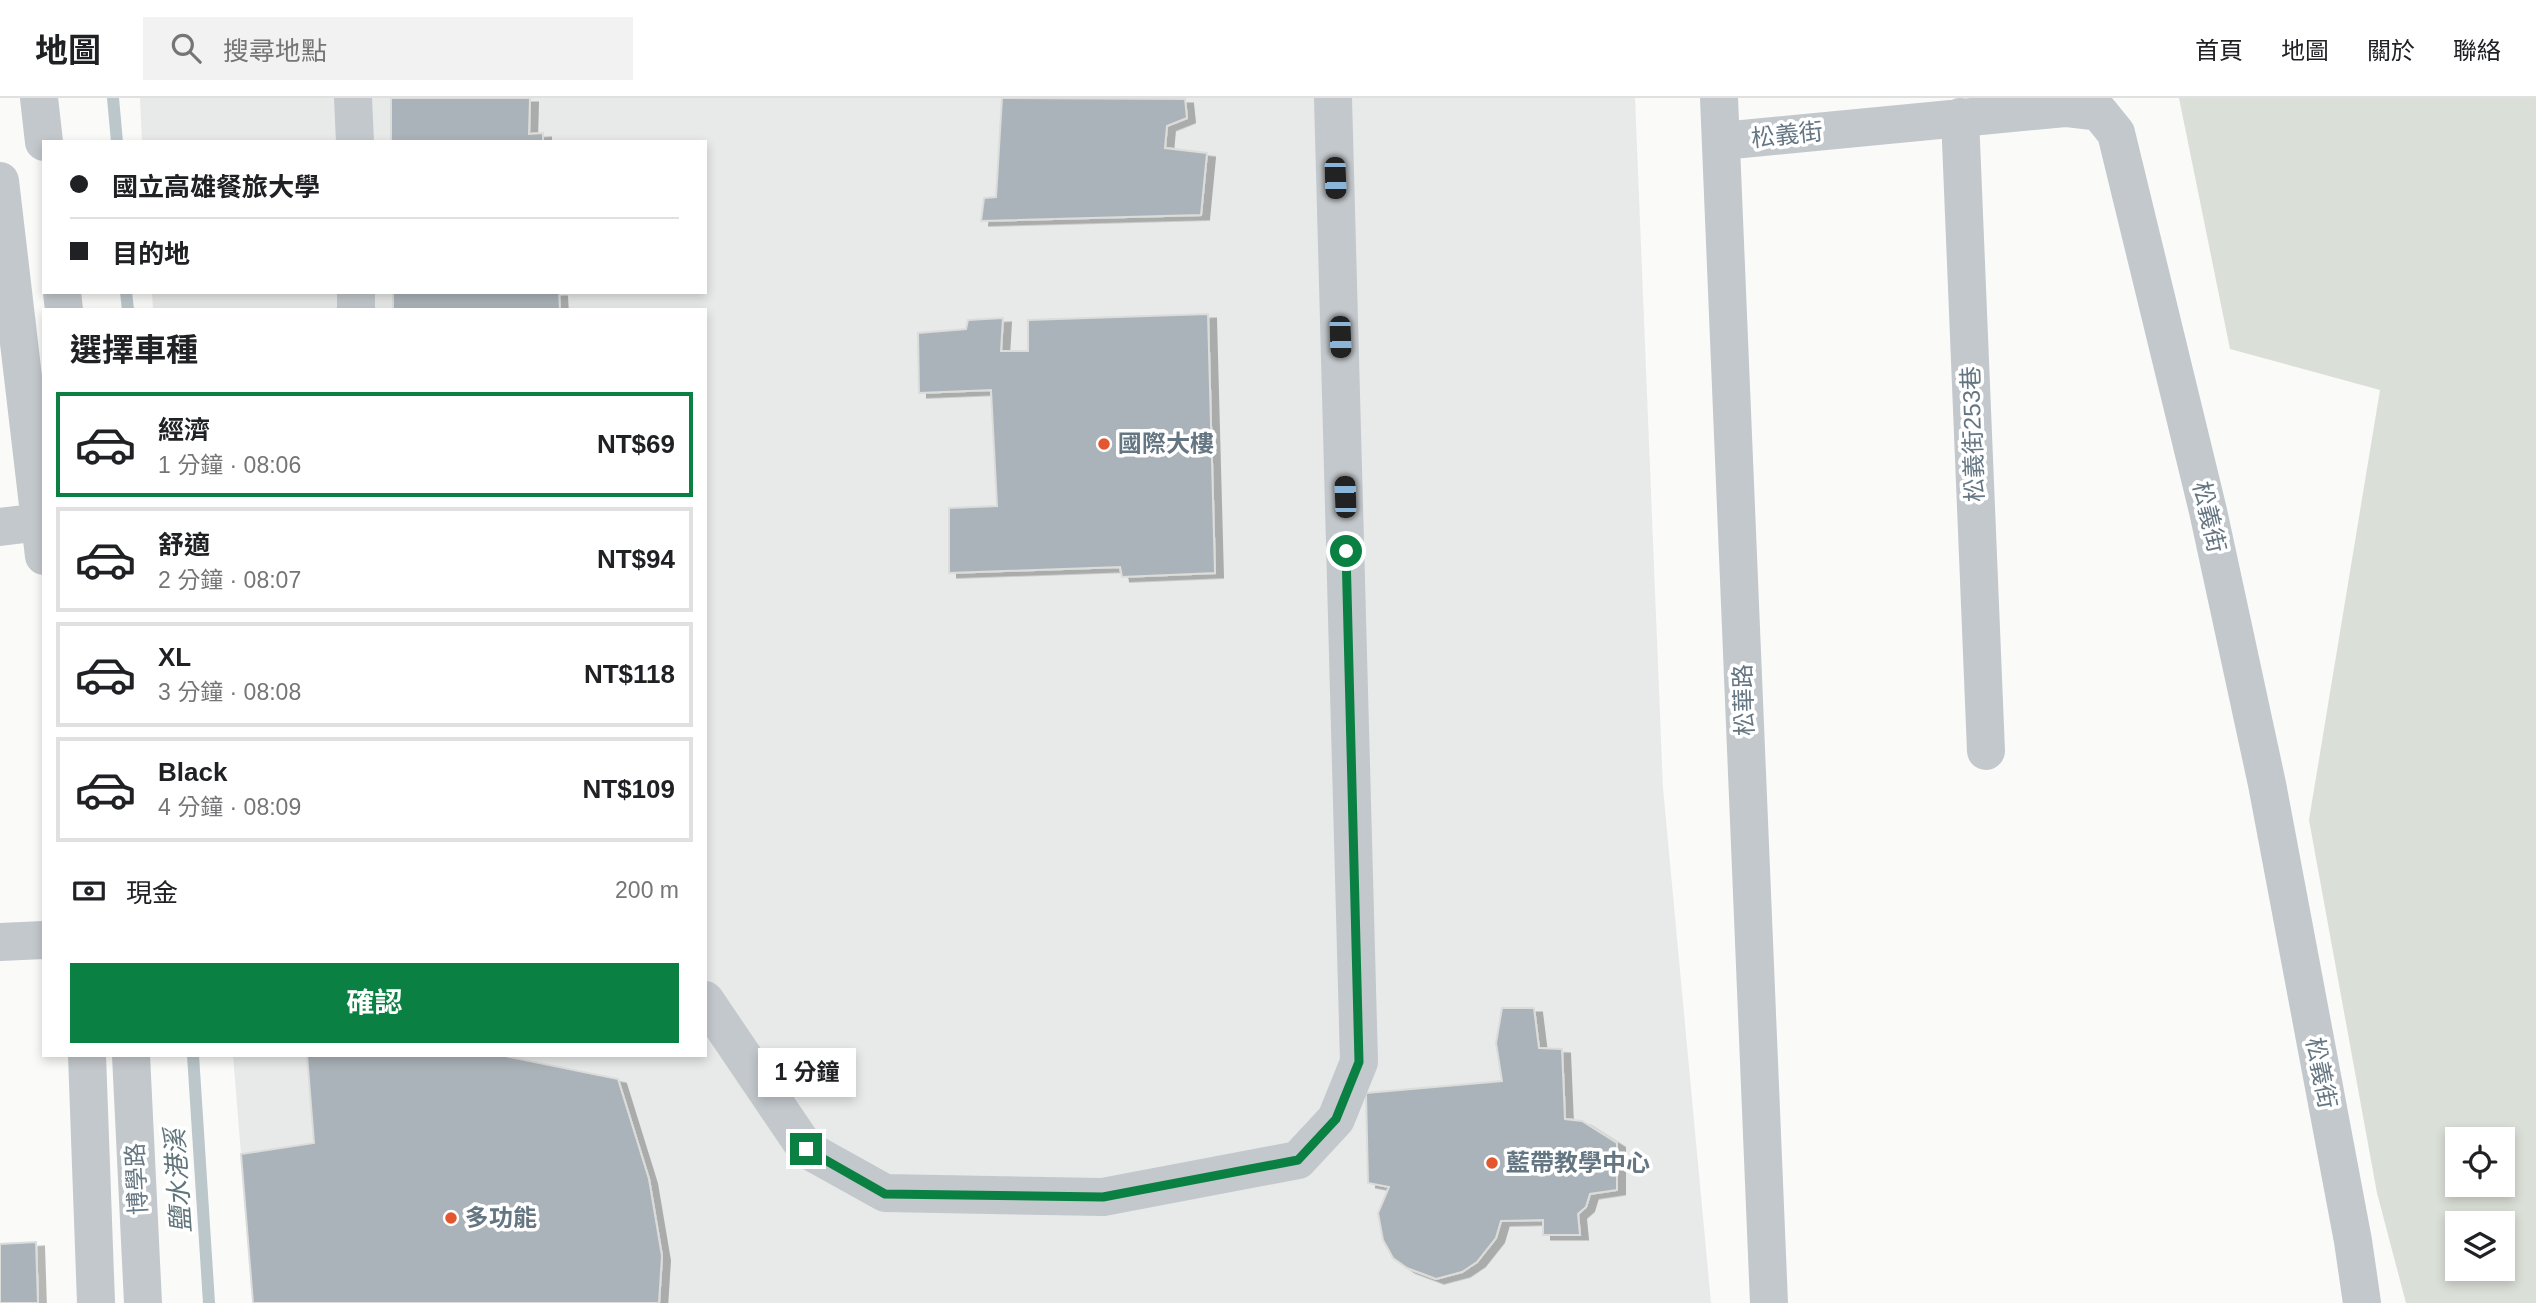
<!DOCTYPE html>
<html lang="zh-TW">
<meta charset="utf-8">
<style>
:root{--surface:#fff;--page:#f2f2f2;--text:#202124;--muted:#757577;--line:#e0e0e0;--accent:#0b8043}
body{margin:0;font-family:Helvetica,"Noto Sans TC",sans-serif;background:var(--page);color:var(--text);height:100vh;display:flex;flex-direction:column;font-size:26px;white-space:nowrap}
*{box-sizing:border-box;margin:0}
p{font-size:23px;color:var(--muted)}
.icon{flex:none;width:38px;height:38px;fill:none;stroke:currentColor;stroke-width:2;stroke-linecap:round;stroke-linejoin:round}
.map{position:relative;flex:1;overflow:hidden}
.side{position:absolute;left:42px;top:210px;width:665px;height:749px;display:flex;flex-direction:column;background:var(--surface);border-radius:0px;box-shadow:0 4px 10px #0003}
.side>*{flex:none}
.top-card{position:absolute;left:42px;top:42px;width:665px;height:154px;border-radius:0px;box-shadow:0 4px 10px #0003;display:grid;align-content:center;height:154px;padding:0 28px;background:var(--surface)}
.controls{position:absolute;left:2445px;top:1029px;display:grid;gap:14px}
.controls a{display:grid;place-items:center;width:70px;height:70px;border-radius:0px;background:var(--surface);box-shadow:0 4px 10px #0003;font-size:35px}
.end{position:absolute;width:32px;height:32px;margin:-16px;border:9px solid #0b8043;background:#fff;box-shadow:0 0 0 4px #fff}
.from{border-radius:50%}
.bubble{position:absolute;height:49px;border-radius:0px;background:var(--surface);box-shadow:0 4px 10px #0003;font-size:23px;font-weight:700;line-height:49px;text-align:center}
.car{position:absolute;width:21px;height:42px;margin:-21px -10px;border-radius:9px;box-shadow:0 0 5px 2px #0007;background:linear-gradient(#222 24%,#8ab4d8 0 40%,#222 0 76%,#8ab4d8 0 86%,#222 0)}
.top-card b{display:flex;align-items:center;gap:24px;height:66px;font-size:26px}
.top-card b+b{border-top:2px solid var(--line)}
.top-card i{width:18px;height:18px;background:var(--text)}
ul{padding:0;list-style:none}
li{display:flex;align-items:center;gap:21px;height:105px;margin:0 14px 10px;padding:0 14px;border:4px solid var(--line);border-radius:0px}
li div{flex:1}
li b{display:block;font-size:26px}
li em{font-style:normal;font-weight:700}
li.active{border-color:var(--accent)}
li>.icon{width:63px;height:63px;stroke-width:1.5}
h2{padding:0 28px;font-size:32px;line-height:84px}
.pay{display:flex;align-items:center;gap:18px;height:77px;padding:0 28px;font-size:26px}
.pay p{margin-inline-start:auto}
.primary-button{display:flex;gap:14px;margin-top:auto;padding:14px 28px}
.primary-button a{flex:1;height:80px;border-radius:0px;background:var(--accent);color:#fff;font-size:28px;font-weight:700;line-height:80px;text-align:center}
header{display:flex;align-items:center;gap:42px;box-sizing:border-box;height:98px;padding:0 35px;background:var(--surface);border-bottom:2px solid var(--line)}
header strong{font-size:33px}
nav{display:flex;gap:38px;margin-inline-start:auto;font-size:24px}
.search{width:490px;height:63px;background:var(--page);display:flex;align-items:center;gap:18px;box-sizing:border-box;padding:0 24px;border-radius:0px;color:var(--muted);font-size:26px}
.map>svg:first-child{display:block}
</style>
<header>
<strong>地圖</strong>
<div class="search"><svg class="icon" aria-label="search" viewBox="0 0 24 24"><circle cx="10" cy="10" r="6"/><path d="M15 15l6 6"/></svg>搜尋地點</div>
<nav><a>首頁</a><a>地圖</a><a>關於</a><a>聯絡</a></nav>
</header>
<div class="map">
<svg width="2536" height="1205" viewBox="0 0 2536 1205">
<defs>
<filter id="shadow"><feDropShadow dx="8" dy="4.5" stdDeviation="0" flood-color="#0004"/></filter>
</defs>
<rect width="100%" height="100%" fill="#fafaf8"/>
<path fill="#e8e9e9" d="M140,0H1635L1663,690L1711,1205H253L233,957H705V212H153L152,194H705V44H142Z"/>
<path fill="#dadfd7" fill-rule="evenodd" d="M2179,0H2536V1205H2406L2377,1095L2309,722L2380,292L2230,251ZM2457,1041H2502V1087H2457ZM2457,1125H2502V1171H2457Z"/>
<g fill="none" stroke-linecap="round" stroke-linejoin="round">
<path stroke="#bbc7cb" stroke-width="12" d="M113,0L117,44
M126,194L128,212
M193,957L209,1205"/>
</g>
<path fill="#aab3b9" stroke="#dcdcda" stroke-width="2" filter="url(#shadow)" d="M391,0H530L529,36L543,35V44H391Z
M1002,0L1185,1L1187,20L1167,28L1165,50L1207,55L1201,117L981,123L984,100L996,99Z
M393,194H559L560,212H393Z
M1208,216L1215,475L1122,479L1120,469L949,475V410L997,408L991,292L919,295L918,235L966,231L968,222L1003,220L1001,253H1028V222Z
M1502,910H1534L1539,950L1562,951L1565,1021L1582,1023L1617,1045V1092L1590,1096L1586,1109L1578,1116L1580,1137H1543V1122L1501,1123L1496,1140L1477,1164L1462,1174L1436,1181L1407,1170L1393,1160L1383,1142L1378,1115L1389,1089L1368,1085L1366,995L1502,983L1496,945Z
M307,957H500L618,981L649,1081L662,1158L659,1205H253L241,1056L314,1045Z
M36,1144L38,1205H0V1146Z"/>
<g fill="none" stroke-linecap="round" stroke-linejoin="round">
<path stroke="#c3c8cc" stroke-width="38" d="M39,0L44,44
M353,0L355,44
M1719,0L1769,1205
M1960,19L1986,653
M1722,43L2065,10L2099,14L2116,35L2208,413L2267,686L2353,1143L2362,1205
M0,83L44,458
M62,194L64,212
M356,212V194
M0,429L41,424
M0,844L44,842
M705,902L806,1051L885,1095L1103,1099L1298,1062L1336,1021L1359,964L1333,0
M87,957L96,1205
M131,957L143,1205"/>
</g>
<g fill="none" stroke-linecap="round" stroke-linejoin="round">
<path stroke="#0b8043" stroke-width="9" d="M806,1051L885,1096L1103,1099L1298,1062L1336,1021L1359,964L1346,453"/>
</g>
<g fill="#e4572e" stroke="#fff" stroke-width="2.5">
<circle cx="1104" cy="346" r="7"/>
<circle cx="1492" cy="1065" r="7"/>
<circle cx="451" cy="1120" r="7"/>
</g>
<g text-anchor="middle" stroke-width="7" stroke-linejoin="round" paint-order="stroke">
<g font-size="24" fill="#657683" stroke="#fff">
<text transform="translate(1787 37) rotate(-6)" y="8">松義街</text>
<text transform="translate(1973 336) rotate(-92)" y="8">松義街253巷</text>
<text transform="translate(2209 419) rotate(77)" y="8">松義街</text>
<text transform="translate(1744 602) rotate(-92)" y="8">松華路</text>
<text transform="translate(2321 975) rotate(79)" y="8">松義街</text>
<text transform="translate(137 1081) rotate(-93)" y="8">博學路</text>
</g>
<g font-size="24" font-weight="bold" fill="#657683" stroke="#fff" text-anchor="start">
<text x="1118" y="354">國際大樓</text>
<text x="1506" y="1073">藍帶教學中心</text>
<text x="465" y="1128">多功能</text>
</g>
<g font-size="26" font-style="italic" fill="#60757c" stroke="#fff">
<text transform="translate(178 1083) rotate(-94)" y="9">鹽水港溪</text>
</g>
</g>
</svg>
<div class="controls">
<a><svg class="icon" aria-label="locate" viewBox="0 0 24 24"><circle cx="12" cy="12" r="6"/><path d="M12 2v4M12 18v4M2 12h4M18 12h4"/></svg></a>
<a><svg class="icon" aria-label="layers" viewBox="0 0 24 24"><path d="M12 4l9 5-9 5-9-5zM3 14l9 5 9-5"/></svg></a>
</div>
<i class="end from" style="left:1346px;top:453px"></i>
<i class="end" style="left:806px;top:1051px"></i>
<div class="bubble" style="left:758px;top:950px;width:98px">1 分鐘</div>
<i class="car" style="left:1335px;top:80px;rotate:178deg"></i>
<i class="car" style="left:1340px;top:239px;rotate:178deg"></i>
<i class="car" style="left:1345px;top:399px;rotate:358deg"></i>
<div class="top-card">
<b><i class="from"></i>國立高雄餐旅大學</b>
<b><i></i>目的地</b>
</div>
<section class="side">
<h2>選擇車種</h2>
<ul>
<li class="active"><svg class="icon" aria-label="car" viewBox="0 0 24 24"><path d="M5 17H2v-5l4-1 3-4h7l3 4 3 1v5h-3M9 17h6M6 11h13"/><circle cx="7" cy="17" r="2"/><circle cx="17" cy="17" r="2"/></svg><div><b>經濟</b><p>1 分鐘 · 08:06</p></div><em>NT$69</em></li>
<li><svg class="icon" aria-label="car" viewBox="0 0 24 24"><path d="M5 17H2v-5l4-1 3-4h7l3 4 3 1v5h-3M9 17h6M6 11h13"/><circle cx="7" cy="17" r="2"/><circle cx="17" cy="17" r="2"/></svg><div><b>舒適</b><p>2 分鐘 · 08:07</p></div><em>NT$94</em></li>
<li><svg class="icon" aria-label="car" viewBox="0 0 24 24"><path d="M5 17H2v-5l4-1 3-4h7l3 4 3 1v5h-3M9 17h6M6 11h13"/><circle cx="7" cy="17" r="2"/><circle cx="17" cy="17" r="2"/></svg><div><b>XL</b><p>3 分鐘 · 08:08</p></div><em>NT$118</em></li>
<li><svg class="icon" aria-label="car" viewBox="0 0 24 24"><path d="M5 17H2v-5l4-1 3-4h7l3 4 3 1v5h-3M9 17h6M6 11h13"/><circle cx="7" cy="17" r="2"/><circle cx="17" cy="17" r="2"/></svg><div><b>Black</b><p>4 分鐘 · 08:09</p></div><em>NT$109</em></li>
</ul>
<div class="pay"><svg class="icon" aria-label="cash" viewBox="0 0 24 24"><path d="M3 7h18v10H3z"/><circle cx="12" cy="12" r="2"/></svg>現金<p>200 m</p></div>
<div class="primary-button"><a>確認</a></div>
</section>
</div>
